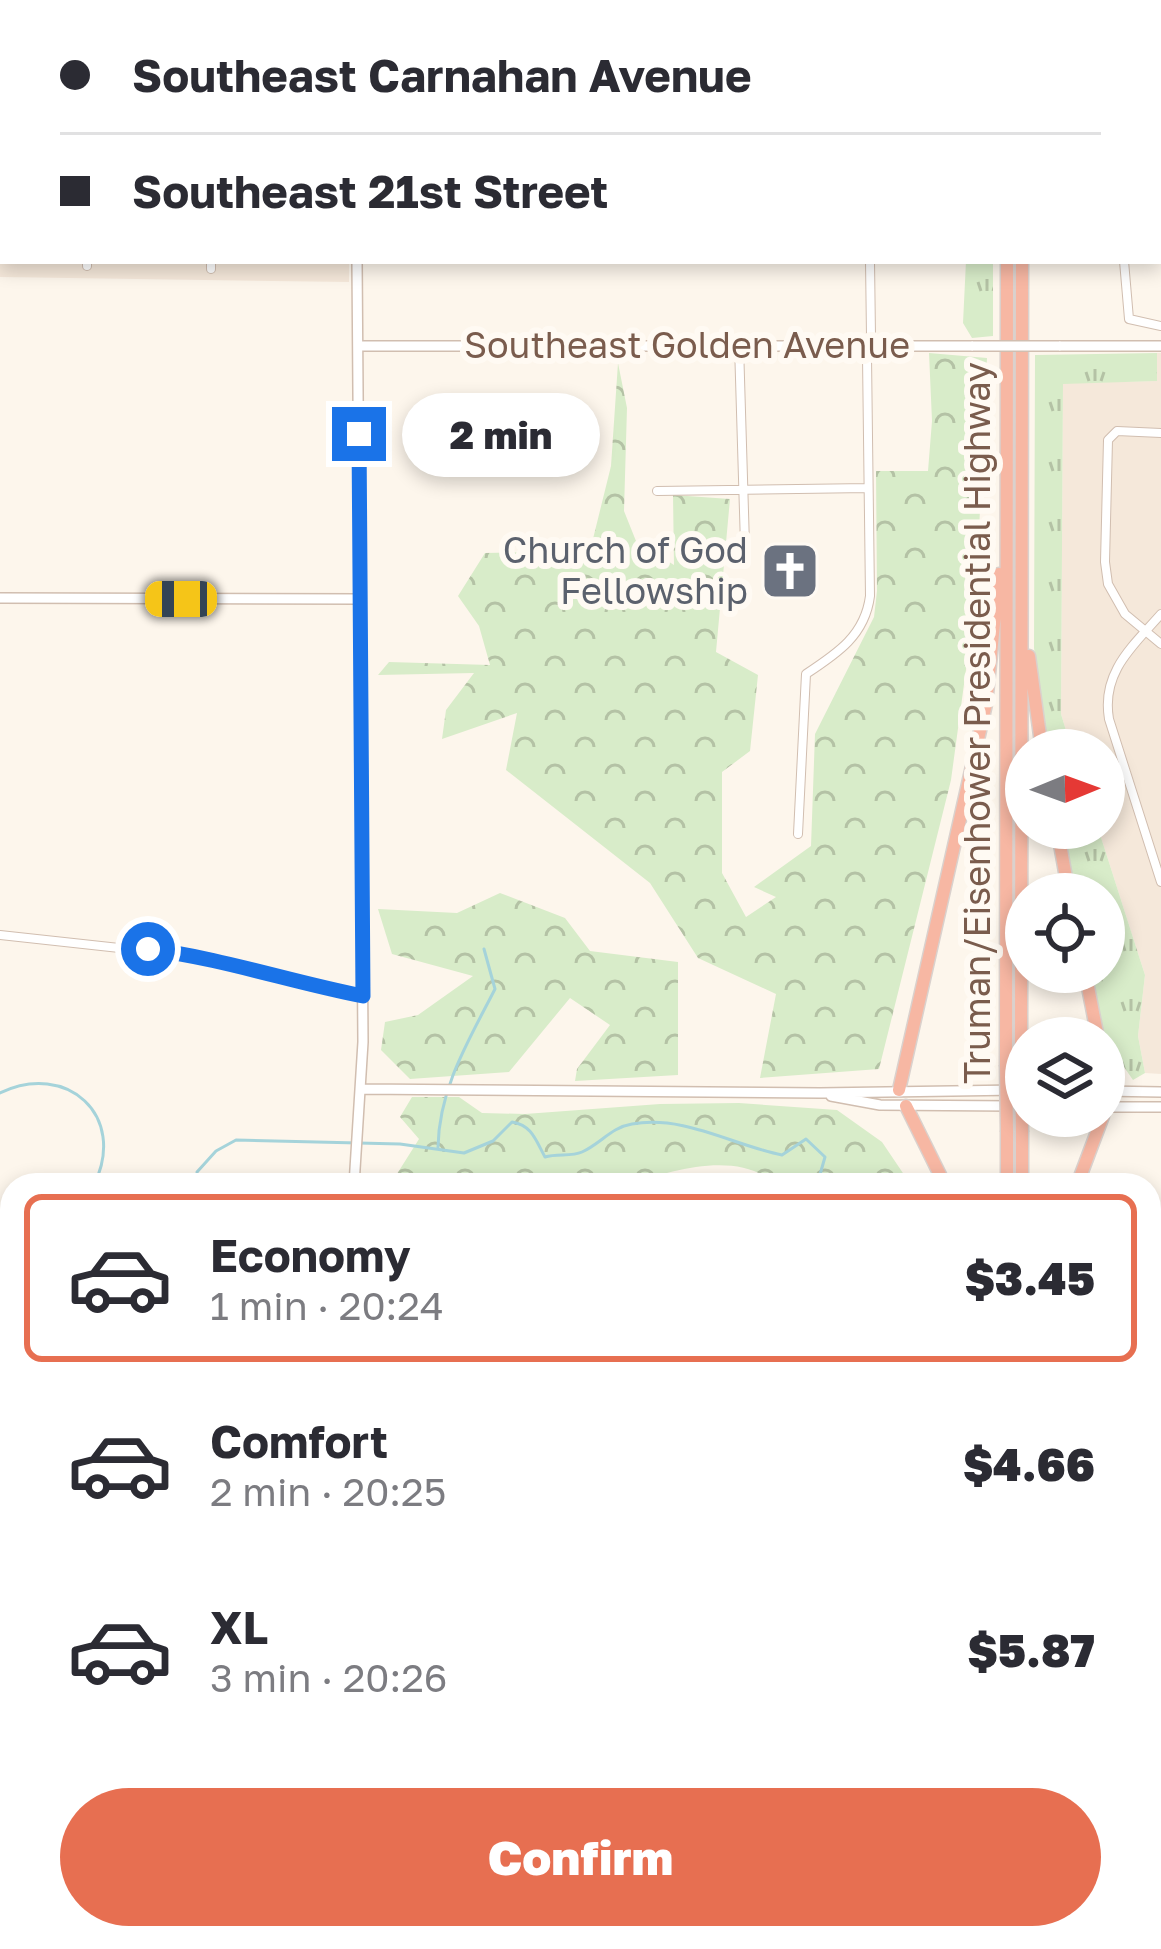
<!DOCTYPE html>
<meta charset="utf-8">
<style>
:root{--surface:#fff;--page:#f7f7f7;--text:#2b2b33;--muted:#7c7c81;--line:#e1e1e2;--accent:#e76f51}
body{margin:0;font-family:"Golos Text",sans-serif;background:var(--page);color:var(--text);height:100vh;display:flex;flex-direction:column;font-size:45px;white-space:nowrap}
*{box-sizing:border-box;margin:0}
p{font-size:39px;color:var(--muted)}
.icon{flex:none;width:66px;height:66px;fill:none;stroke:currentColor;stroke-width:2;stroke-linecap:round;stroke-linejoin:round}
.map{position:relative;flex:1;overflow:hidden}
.panel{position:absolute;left:0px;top:1173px;width:1161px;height:777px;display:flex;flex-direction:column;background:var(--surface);border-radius:36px 36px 0 0;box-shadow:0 6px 18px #0003}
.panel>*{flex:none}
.banner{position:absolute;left:0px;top:0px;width:1161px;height:264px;box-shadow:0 6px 18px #0003;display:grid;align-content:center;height:264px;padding:0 60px;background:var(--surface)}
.needle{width:78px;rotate:89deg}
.buttons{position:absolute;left:1005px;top:729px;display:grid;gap:24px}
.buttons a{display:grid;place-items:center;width:120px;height:120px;border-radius:50%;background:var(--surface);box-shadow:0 6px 18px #0003;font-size:60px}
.end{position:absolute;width:54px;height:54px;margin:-27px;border:15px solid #1a73e8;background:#fff;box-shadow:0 0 0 6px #fff}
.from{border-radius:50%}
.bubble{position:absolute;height:84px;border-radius:42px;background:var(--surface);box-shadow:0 6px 18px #0003;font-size:39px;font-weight:800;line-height:84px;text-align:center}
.car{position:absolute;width:36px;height:72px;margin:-36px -18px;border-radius:15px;box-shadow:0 0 9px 3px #0007;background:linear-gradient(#f5c518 24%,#345 0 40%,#f5c518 0 76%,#345 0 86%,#f5c518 0)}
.banner b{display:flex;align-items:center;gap:42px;height:114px;font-size:45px}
.banner b+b{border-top:3px solid var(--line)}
.banner i{width:30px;height:30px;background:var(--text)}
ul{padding:21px 0 0;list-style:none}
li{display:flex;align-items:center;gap:36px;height:168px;margin:0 24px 18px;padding:0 36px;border:6px solid transparent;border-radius:18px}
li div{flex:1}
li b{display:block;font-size:45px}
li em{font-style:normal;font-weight:800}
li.on{border-color:var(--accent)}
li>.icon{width:108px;height:108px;stroke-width:1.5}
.primary-button{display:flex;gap:24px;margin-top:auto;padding:24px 60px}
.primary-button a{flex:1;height:138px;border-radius:72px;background:var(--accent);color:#fff;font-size:48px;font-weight:800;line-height:138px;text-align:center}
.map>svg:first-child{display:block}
</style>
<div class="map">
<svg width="1161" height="1949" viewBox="0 0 1161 1949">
<defs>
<pattern id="grass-tufts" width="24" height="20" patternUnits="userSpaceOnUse" patternTransform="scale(3)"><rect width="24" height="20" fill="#d8ecc9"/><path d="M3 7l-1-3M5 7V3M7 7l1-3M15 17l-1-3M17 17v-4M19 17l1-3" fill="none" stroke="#b4c2a5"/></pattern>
<pattern id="forest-crowns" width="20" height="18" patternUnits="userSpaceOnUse" patternTransform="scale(3)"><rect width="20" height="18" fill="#d8ecc9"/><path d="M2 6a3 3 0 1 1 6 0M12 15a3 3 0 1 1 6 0" fill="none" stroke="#b4c2a5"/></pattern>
</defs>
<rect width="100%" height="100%" fill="#fdf6ec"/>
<path fill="#f5e8da" d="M0,0H346L3,3V261H349V282L0,277Z
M481,0H862V3H481Z
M1157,353H1161V1074L1145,1073L1138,1036L1145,975L1098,828H1104V750H1072L1061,714L1063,383L1157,381Z"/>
<path fill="#efe9e4" d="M12,1802V1938H361V1949H0V1804Z"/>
<path fill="url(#grass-tufts)" d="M966,261H993V336L972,338L963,323Z
M1157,353V381L1063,384L1061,714L1072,750H1047L1034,648L1035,355Z
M1063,828H1098L1145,975L1138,1036L1145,1073L1133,1080L1124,1067L1110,1066L1091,972H1104V894H1076Z"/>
<path fill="url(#forest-crowns)" d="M929,353L987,358L976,596L951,780L879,1069L760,1078L776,994L698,958L650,883L506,770L517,713L442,739L446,710L474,673L378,675L389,662L490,665L479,626L458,596L485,553L590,551L611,466L618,363L627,408L624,511L636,541L674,565L673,495L730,499L716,652L758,675L750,751L722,772V873L746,917L776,897L754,887L811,846L815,734L874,617L877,591L876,471H928L932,421Z
M500,893L565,918L590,951L678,962V1075L575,1081L577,1069L610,1025L570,998L509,1072L410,1079L381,1050L385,1022L418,1015L473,976L392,954L378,909L457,913Z
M412,1097H459L482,1113L525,1114L660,1104L739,1103L837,1110L882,1142L911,1185H775C742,1150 671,1169 632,1185H390L419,1139L400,1117Z
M0,1724H12V1802L0,1804Z
M636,1938H953L954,1948L638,1949Z"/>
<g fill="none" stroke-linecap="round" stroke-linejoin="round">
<path stroke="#a5d3da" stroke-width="3" d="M0,1093C66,1061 128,1115 94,1185
M438,1147C439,1088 469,1040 495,989L484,949
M198,1185L197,1172L216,1151L236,1140L400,1144L464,1153L493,1141L512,1122C532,1125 536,1141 545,1157C557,1153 571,1157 582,1152C600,1144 612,1127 632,1124C685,1115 732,1145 782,1155L806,1139L825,1157L817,1185
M1149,1351L1161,1348"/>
<g stroke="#d1beb0" stroke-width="10">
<path id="minor" d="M60,0L62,3
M193,0L194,3
M537,0V3
M780,0V3
M867,0V3
M1124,0V3
M682,3V0
M1158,90H1161
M1158,222L1161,221
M87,261V266
M211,261V269
M1124,261L1129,319L1161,326
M739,345L745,545
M1161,433L1117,431L1108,440L1105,562L1108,584L1125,614L1161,644
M657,491L868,488
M1161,614C1133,646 1101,672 1109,719L1161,882
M798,834L806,674C838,653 865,635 870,596L867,357L871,336L870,261
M0,935L211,958L309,986L363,996
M1149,1469L1161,1468
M0,1619H12
M1149,1619H1161"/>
</g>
<g stroke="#d1beb0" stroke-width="12">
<path id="tertiary" d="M353,0V3
M358,346H973
M1059,346H1161
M0,598L361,599
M361,1089L820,1093L1026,1090
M1104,1091L1161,1092
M831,1096L880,1105L1012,1106
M1104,1107H1161
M354,1185L363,1042L357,261
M372,1938V1949"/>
</g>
<g stroke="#dad1cd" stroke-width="15">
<path id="motorway" d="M1008,3V0
M1023,3V0
M1032,3V0
M1029,656L1042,750
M1057,828L1069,894
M1085,972L1098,1038
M1006,1065L1007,261
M1021,1065L1022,261
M1104,1069L1106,1091
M899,1090L986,704L999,574
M906,1106L945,1185
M1007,1185V1132
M1022,1185V1132
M1077,1185L1103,1116
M1000,1949L1001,1938
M1022,1949V1938"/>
</g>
<use href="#minor" stroke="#fff" stroke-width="8"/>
<use href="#tertiary" stroke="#fff" stroke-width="9"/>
<use href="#motorway" stroke="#f7b7a3" stroke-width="12"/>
<g stroke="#d1beb0" stroke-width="12" stroke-linecap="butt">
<path id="tertiary-bridge" d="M973,346H1059"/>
</g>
<g stroke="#dad1cd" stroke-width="15" stroke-linecap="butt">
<path id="motorway-bridge" d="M1006,1065L1007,1132
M1021,1065L1022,1132"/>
</g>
<use href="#tertiary-bridge" stroke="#fff" stroke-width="9"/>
<use href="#motorway-bridge" stroke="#f7b7a3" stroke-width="12"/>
</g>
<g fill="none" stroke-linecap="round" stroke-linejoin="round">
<path stroke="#1a73e8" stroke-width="15" d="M148,949C221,958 291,982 363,996L359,434"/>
</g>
<defs>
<g id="church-square" transform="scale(3)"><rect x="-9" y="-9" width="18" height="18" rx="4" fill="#6b7280" stroke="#fffaf3"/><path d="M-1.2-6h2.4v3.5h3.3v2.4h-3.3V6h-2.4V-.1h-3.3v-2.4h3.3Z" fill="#fff"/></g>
</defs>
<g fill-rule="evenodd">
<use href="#church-square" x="790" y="571"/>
</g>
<g text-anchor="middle" stroke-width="12" stroke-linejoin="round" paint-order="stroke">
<g font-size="36" fill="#7a5c4d" stroke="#fffaf3">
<text x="687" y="358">Southeast Golden Avenue</text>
<text transform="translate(977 723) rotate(-90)" y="13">Truman/Eisenhower Presidential Highway</text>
</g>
<g font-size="36" fill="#5b616d" stroke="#fffaf3" text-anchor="end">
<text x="748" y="563">Church of God<tspan x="748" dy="41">Fellowship</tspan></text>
</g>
</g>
</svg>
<div class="buttons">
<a><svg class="needle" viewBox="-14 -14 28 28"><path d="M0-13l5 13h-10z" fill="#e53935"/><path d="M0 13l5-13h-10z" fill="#7c7c81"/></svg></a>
<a><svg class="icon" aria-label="locate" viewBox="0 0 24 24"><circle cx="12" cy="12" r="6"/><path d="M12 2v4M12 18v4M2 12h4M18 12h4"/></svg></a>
<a><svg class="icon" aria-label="layers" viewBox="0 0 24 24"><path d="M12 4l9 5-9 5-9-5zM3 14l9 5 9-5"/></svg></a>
</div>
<i class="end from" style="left:148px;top:949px"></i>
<i class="end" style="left:359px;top:434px"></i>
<div class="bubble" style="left:402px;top:393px;width:198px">2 min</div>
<i class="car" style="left:181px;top:599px;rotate:270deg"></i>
<div class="banner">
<b><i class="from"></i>Southeast Carnahan Avenue</b>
<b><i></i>Southeast 21st Street</b>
</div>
<section class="panel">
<ul>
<li class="on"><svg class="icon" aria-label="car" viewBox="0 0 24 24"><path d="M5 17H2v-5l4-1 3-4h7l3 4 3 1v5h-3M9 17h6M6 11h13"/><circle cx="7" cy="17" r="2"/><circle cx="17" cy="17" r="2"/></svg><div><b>Economy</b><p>1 min · 20:24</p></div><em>$3.45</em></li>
<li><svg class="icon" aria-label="car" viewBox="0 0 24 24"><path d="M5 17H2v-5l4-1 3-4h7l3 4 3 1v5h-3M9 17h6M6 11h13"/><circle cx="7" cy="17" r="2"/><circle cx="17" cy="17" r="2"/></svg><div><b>Comfort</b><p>2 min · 20:25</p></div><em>$4.66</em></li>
<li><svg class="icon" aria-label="car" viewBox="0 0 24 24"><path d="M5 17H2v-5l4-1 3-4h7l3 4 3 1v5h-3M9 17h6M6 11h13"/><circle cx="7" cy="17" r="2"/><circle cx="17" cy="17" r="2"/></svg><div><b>XL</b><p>3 min · 20:26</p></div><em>$5.87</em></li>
</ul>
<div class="primary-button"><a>Confirm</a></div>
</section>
</div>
